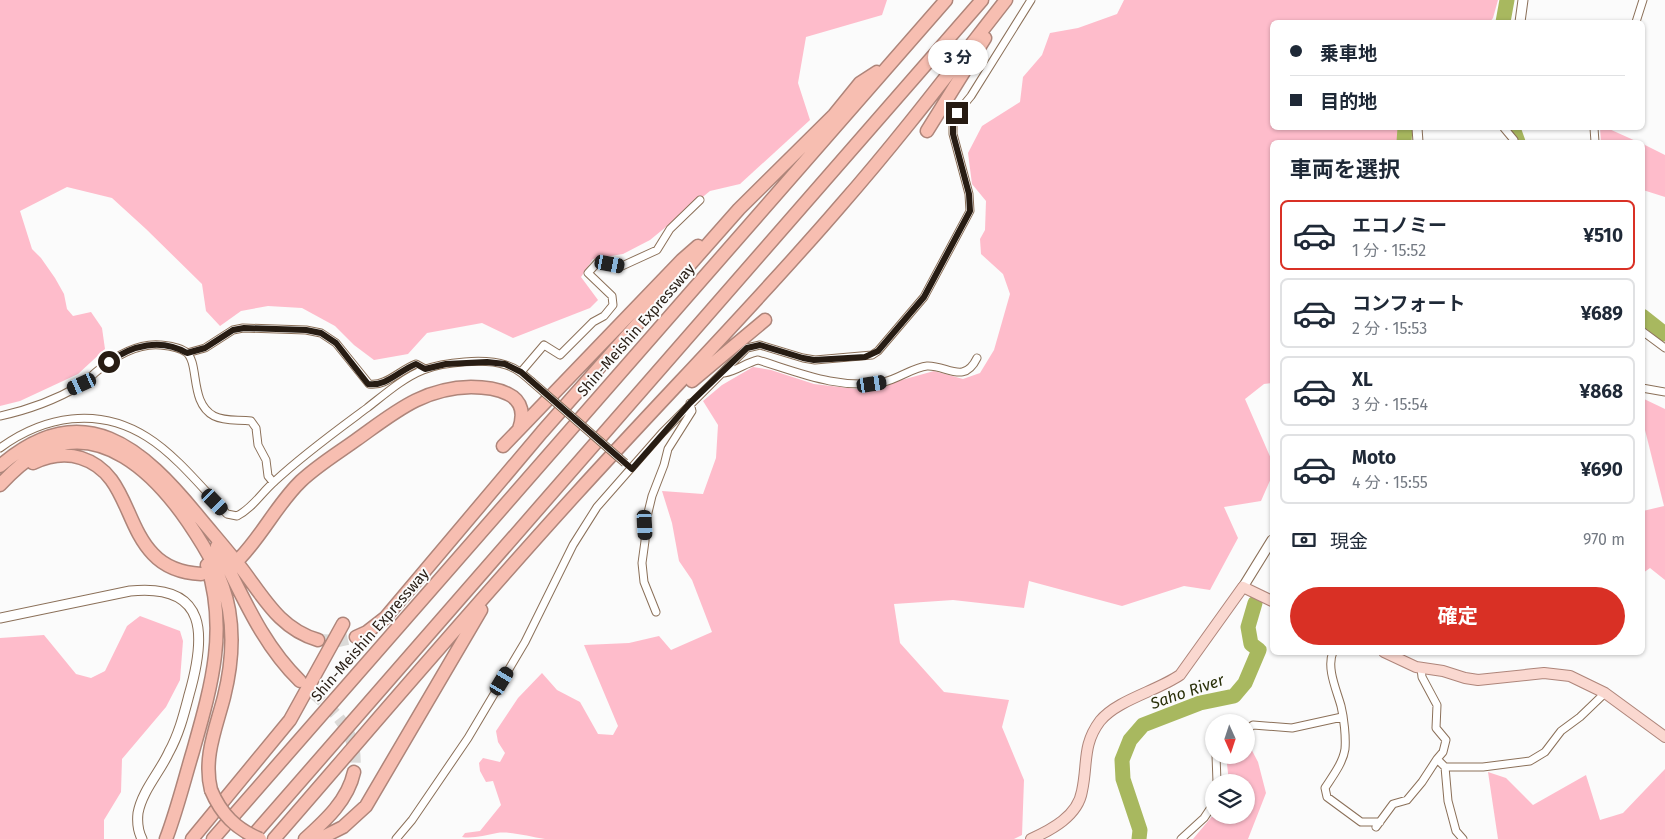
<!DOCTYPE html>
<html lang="ja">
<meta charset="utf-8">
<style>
:root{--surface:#fff;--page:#f6f6f7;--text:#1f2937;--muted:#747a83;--line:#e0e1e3;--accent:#d93025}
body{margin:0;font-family:"Fira Sans","Noto Sans JP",sans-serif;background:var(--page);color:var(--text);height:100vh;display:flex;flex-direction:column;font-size:19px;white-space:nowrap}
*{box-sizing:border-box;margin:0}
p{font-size:16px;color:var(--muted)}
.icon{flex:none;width:28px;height:28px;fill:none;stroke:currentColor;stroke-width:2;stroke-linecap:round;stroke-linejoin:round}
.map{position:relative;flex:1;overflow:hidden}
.details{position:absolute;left:1270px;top:140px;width:375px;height:515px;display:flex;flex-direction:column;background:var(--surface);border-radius:8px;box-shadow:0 1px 4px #0004}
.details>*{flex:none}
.banner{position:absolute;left:1270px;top:20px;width:375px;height:110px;border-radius:8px;box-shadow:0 1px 4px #0004;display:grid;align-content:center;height:110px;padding:0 20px;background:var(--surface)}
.needle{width:32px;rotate:177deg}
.buttons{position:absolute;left:1205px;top:714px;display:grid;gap:10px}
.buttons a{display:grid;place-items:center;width:50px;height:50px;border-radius:50%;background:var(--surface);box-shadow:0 1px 4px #0004;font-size:25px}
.end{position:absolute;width:22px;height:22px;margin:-11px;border:6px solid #271c13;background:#fff;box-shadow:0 0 0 2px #fff}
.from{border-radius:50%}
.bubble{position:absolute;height:35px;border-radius:18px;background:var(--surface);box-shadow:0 1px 4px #0004;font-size:16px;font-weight:700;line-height:35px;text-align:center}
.car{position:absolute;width:15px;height:30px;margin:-15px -8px;border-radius:6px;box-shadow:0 0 4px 1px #0007;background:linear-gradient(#222 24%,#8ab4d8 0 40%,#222 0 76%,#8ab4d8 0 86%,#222 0)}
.banner b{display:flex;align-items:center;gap:18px;height:48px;font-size:19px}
.banner b+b{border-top:1px solid var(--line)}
.banner i{width:12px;height:12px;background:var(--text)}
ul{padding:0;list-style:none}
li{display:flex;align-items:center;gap:15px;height:70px;margin:0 10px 8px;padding:0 10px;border:2px solid var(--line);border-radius:8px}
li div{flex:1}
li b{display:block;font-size:19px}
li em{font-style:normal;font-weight:700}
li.active{border-color:var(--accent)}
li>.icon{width:45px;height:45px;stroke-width:1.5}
h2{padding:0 20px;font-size:22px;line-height:60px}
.pay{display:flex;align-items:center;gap:12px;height:55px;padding:0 20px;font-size:19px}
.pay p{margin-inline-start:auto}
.cta{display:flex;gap:10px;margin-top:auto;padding:10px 20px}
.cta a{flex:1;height:58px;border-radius:30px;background:var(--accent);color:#fff;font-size:20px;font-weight:700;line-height:58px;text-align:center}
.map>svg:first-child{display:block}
</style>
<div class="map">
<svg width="1665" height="839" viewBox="0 0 1665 839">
<rect width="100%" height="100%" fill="#fbfbfb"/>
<path fill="#febccb" d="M0,0H887L882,15L806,37L798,83L810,120L740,184L710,191L650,240L623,254L593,259L581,277L598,300L590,308L513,338L482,323L427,333L408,354L374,360L354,345L335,326L302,308L268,306L241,311L220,326L206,311L202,284L146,229L112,198L67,187L20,211L32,249L41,258L55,278L64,294L67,309L73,316L91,312L102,328L105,349L78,374L20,401L0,406Z
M1124,0H1498L1493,18L1490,22H1272V128H1399L1398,142H1272V383L1264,384L1245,399L1272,461V476L1261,501L1224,507L1238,538L1210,590L1184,586L1122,606L1029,581L1024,608L953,600L894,604L900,643L944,692L1009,700L1002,727L1024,780L1022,835L1014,839H545C530,837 511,831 497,833C485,835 473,839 462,837L465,833L480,831L501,805L493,781L486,782L480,771L479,763L483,758L500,762L505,753L498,742L496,731L518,698L542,673L557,690L580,702L598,734L613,735L618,726L584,645L629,643L659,636L671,650L712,632L692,580L679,561L672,523L662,491L703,494L716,458L718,425L703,401L722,385L753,367L771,370L814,384L866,390L934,371L963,379L980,373L994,350L1010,294L1003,274L981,254L980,239L985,230L986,201L972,184L968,153L982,126L1020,102L1023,77L1042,55L1050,33L1078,28L1117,14Z
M1600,128H1607L1638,142H1601Z
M1643,144L1665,155V197L1643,190Z
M1642,398L1665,409V580L1650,568L1643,573V511L1664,506L1643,422Z
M140,616L180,631L183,641L180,680L166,707L122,759L121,792L104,820V839H0V638L44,635L76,674L91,678L105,671L127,626Z
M1246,739L1258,762L1266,793L1248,839H1193L1214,814L1246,815V782H1229L1226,755H1246Z
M1665,769V839H1498L1488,772L1506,778L1533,805L1586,775L1600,820L1623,813Z"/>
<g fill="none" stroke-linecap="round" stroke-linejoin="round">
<path stroke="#a8b85f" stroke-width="15" d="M1503,22L1507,0
M1513,128L1518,142
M1404,142L1405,128
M1642,316L1665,334
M1139,839L1140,830L1123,779L1122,760L1130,740L1143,725L1200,703L1234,696L1245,683L1259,650L1251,644L1248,627L1255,603"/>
<path stroke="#dbdad8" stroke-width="12" stroke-dasharray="12 6" stroke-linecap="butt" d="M318,640L339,641L356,637
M300,681C329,708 360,727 354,772"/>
<g stroke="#8b7059" stroke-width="9">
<path id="minor" d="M1636,22L1643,0
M1504,128L1514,140L1513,142
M1594,128L1595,142
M1642,331L1665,348
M187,353L205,348L233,330L243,328L306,330L321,333L336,343L369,384C385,387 400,370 416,364L425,369
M521,372L544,345L560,355L593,322L604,316L613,305L612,296L588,273L598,262L622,266L657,250L670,229L700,200
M724,373C737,371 745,363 758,360C800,373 839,390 884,382C898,379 914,367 927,366C947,365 964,385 977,358
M1642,388L1665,392
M0,416C28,410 57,399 81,385C87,382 91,376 96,372C114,357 136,343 160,345C169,346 179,347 186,352C200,363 189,403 214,416C226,422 239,419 251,421L256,428L258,445L266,460L268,476L273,482
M0,448C44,416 98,406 147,437C176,455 203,489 227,514L237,516C253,508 262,492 275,481C304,454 336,431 367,408C385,394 403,378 423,370C444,362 485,358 506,365C516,368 523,374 531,381
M656,612L644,582L642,563L645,541V525L652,496L664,465L668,449L692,411L690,403
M1333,652C1326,668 1337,691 1341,706C1344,718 1346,737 1345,749C1343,763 1332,777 1325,788L1327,797L1361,822H1380
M1421,668L1422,677L1437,705L1436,728L1446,740L1443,752L1437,759L1445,767L1448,801L1456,831L1463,839
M1246,730L1253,725L1292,728L1342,717
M1216,755L1217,782
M1445,767H1483L1530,761L1545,752L1561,731L1580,717L1605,693
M1376,827L1393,804L1407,800L1422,782L1437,759
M396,839L412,820L468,738L525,642L573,545L597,507L662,433L747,348L760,345L803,358L815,360L872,355L878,351L924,297L970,211L969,194L953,134V123L957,113L971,96L1031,0
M1181,839L1204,818L1214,803"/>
</g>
<g stroke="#8b7059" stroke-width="11">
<path id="tertiary" d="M0,618L130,591C209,583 206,636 189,695C184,714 179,734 169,752C160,772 142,791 138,813C137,822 138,831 142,839"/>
</g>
<g stroke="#8b7059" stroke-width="11">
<path id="secondary" d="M1520,22L1523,0
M1417,128L1418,142
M1243,587L1272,540"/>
</g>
<g stroke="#ae857a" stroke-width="12">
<path id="primary" d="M1384,652L1416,667L1443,671L1465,678L1478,680L1544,673L1570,676L1605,693L1665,737
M1031,839C1051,830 1078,816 1082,791C1088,764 1082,745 1100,721C1117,700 1157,691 1180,675L1243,587L1272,601"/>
</g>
<g stroke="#ae857a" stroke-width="15">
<path id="motorway" d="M927,131L985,38
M692,381L765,320
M503,446L682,260L698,246
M33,463C48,456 66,453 81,458C126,472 124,524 153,554C166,568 183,573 201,574
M0,466C83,394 143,448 199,517C213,534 228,551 242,569C264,598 280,629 318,640
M0,485C11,473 24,461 38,453C100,419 155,474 188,522C207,550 223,577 229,610C234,639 231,669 224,697C216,728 203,758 211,790
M217,546C242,594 261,643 300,681
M240,558C263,534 278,503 301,481C318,465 338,453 356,440C394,413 422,388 471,387C483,387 496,388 508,394C523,401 524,415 519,429
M356,637L367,632L385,618L542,432L739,209L834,115L860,83L877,72
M166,839C177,810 184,781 193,751C211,687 228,631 207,565
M192,839L290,720L343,624
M213,839L946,0
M250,839L982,0
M274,839C374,724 473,607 576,494C664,397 756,304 841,205C899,139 952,69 1006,0
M305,839C326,820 348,800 354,772
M319,839L343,827L366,806L481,610"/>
</g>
<use href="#minor" stroke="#fff" stroke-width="7"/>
<use href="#tertiary" stroke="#fff" stroke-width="9"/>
<use href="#secondary" stroke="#fff" stroke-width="9"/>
<use href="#primary" stroke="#fad8d0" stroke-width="10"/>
<use href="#motorway" stroke="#f7beb1" stroke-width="12"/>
<g stroke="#8b7059" stroke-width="9" stroke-linecap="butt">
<path id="minor-bridge" d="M531,381L625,463"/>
</g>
<g stroke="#ae857a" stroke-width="15" stroke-linecap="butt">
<path id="motorway-bridge" d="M211,790C221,814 236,829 260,839"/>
</g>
<use href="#minor-bridge" stroke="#fff" stroke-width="7"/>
<use href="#motorway-bridge" stroke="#f7beb1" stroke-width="12"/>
</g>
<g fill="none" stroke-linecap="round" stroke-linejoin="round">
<path stroke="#271c13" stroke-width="6" d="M109,362C132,345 161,338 187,353L205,348L233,330L244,328L306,330L321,333L336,343L368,384C386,387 400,370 416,364L425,369L446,364L487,362L505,364L521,372L632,469L690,403L747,348L760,345L803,358L814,360L865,357L878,351L924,297L970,211L969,194L953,134V123L957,113"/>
</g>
<g text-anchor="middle" stroke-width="4" stroke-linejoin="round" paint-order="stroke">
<g font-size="15" fill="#271c13" stroke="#fbfbfb">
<text transform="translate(636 330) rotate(-49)" y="5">Shin-Meishin Expressway</text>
<text transform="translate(370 635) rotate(-49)" y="5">Shin-Meishin Expressway</text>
</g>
<g font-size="16" font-style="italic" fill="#292f08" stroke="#fbfbfb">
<text transform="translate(1187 691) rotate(-19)" y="6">Saho River</text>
</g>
</g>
</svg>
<div class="buttons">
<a><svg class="needle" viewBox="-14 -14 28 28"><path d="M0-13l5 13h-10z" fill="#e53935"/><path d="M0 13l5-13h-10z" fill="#747a83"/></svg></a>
<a><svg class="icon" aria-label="layers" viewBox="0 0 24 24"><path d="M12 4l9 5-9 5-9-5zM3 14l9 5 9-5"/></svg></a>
</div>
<i class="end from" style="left:109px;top:362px"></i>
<i class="end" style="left:957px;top:113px"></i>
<div class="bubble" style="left:928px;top:40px;width:60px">3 分</div>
<i class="car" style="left:610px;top:264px;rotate:101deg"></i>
<i class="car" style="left:82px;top:384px;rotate:245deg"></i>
<i class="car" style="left:872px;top:384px;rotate:81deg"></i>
<i class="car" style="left:215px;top:502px;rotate:136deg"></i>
<i class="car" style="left:645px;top:525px;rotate:177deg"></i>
<i class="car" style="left:502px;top:681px;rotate:31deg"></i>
<div class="banner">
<b><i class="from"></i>乗車地</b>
<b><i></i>目的地</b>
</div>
<section class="details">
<h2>車両を選択</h2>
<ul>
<li class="active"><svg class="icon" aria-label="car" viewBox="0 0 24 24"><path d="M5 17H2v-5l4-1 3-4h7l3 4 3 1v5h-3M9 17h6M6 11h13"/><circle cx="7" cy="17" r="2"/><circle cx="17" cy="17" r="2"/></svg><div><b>エコノミー</b><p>1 分 · 15:52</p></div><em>¥510</em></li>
<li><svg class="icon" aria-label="car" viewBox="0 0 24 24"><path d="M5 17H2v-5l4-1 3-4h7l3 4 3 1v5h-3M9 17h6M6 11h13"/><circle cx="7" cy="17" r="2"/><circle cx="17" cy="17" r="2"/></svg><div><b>コンフォート</b><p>2 分 · 15:53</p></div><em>¥689</em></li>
<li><svg class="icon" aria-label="car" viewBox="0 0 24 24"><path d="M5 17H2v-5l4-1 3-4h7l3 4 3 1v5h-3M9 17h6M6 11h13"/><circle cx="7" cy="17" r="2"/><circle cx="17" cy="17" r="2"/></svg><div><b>XL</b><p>3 分 · 15:54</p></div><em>¥868</em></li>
<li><svg class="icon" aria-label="car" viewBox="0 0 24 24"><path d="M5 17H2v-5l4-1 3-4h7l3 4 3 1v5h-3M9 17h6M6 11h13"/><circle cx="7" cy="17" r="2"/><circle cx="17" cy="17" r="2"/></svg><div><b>Moto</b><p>4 分 · 15:55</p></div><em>¥690</em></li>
</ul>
<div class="pay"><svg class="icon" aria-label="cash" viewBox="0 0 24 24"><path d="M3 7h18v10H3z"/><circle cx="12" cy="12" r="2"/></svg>現金<p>970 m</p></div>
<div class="cta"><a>確定</a></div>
</section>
</div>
